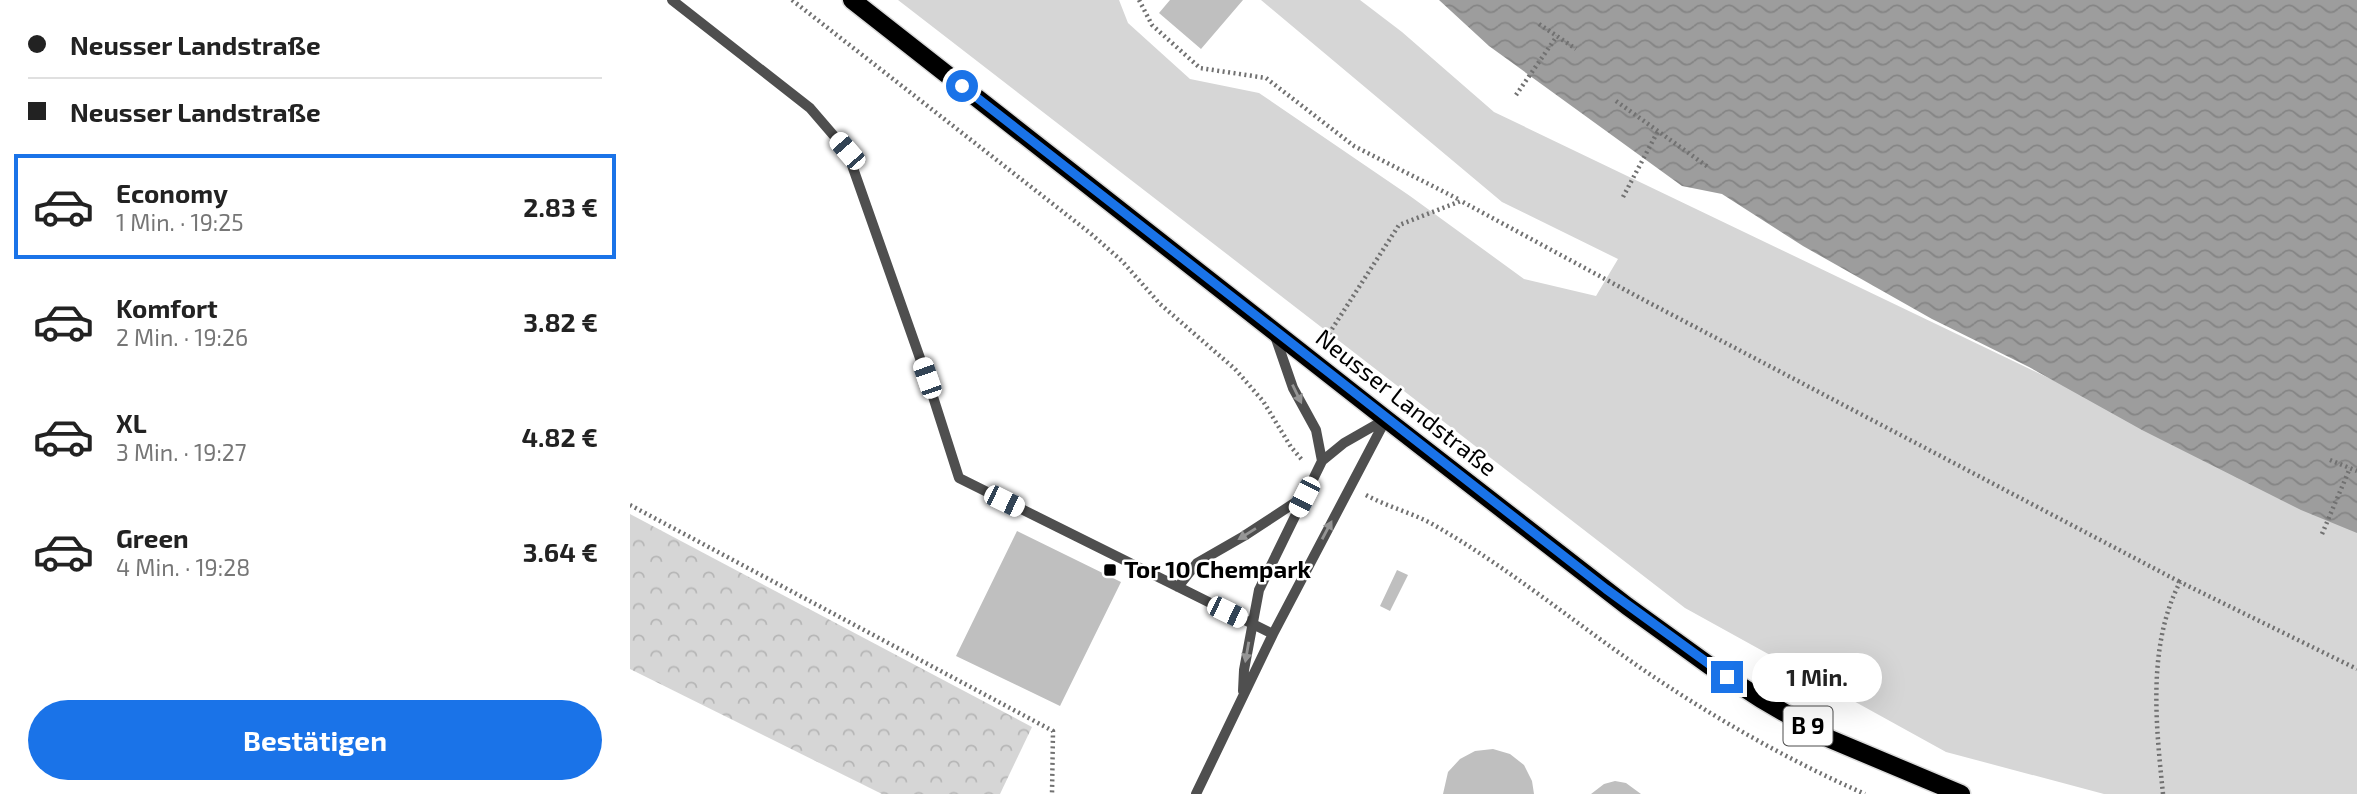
<!DOCTYPE html>
<html lang="de">
<meta charset="utf-8">
<style>
:root{--surface:#fff;--page:#f2f2f2;--text:#222;--muted:#767676;--line:#e0e0e0;--accent:#1a73e8}
body{margin:0;font-family:"Exo 2",sans-serif;background:var(--page);color:var(--text);height:100vh;display:flex;flex-direction:column;font-size:26px;white-space:nowrap}
*{box-sizing:border-box;margin:0}
p{font-size:23px;color:var(--muted)}
.icon{flex:none;width:38px;height:38px;fill:none;stroke:currentColor;stroke-width:2;stroke-linecap:round;stroke-linejoin:round}
.map{position:relative;flex:1;overflow:hidden}
.details{display:flex;flex-direction:column;background:var(--surface);width:630px}
.details>*{flex:none}
.banner{display:grid;align-content:center;height:154px;padding:0 28px;background:var(--surface)}
.end{position:absolute;width:32px;height:32px;margin:-16px;border:9px solid #1a73e8;background:#fff;box-shadow:0 0 0 4px #fff}
.from{border-radius:50%}
.bubble{position:absolute;height:49px;border-radius:24px;background:var(--surface);box-shadow:0 7px 28px #0002;font-size:23px;font-weight:700;line-height:49px;text-align:center}
.car{position:absolute;width:21px;height:42px;margin:-21px -10px;border-radius:9px;box-shadow:0 0 5px 2px #0007;background:linear-gradient(#fff 24%,#345 0 40%,#fff 0 76%,#345 0 86%,#fff 0)}
.banner b{display:flex;align-items:center;gap:24px;height:66px;font-size:26px}
.banner b+b{border-top:2px solid var(--line)}
.banner i{width:18px;height:18px;background:var(--text)}
ul{padding:0;list-style:none}
li{display:flex;align-items:center;gap:21px;height:105px;margin:0 14px 10px;padding:0 14px;border:4px solid transparent;border-radius:0px}
li div{flex:1}
li b{display:block;font-size:26px}
li em{font-style:normal;font-weight:700}
li.on{border-color:var(--accent)}
li>.icon{width:63px;height:63px;stroke-width:1.5}
.cta{display:flex;gap:14px;margin-top:auto;padding:14px 28px}
.cta a{flex:1;height:80px;border-radius:42px;background:var(--accent);color:#fff;font-size:28px;font-weight:700;line-height:80px;text-align:center}
main{display:flex;flex:1;min-height:0}
.map>svg:first-child{display:block}
</style>
<main>
<section class="details">
<div class="banner">
<b><i class="from"></i>Neusser Landstraße</b>
<b><i></i>Neusser Landstraße</b>
</div>
<ul>
<li class="on"><svg class="icon" aria-label="car" viewBox="0 0 24 24"><path d="M5 17H2v-5l4-1 3-4h7l3 4 3 1v5h-3M9 17h6M6 11h13"/><circle cx="7" cy="17" r="2"/><circle cx="17" cy="17" r="2"/></svg><div><b>Economy</b><p>1 Min. · 19:25</p></div><em>2.83 €</em></li>
<li><svg class="icon" aria-label="car" viewBox="0 0 24 24"><path d="M5 17H2v-5l4-1 3-4h7l3 4 3 1v5h-3M9 17h6M6 11h13"/><circle cx="7" cy="17" r="2"/><circle cx="17" cy="17" r="2"/></svg><div><b>Komfort</b><p>2 Min. · 19:26</p></div><em>3.82 €</em></li>
<li><svg class="icon" aria-label="car" viewBox="0 0 24 24"><path d="M5 17H2v-5l4-1 3-4h7l3 4 3 1v5h-3M9 17h6M6 11h13"/><circle cx="7" cy="17" r="2"/><circle cx="17" cy="17" r="2"/></svg><div><b>XL</b><p>3 Min. · 19:27</p></div><em>4.82 €</em></li>
<li><svg class="icon" aria-label="car" viewBox="0 0 24 24"><path d="M5 17H2v-5l4-1 3-4h7l3 4 3 1v5h-3M9 17h6M6 11h13"/><circle cx="7" cy="17" r="2"/><circle cx="17" cy="17" r="2"/></svg><div><b>Green</b><p>4 Min. · 19:28</p></div><em>3.64 €</em></li>
</ul>
<div class="cta"><a>Bestätigen</a></div>
</section>
<div class="map">
<svg width="1727" height="794" viewBox="0 0 1727 794">
<defs>
<pattern id="forest-crowns" width="20" height="18" patternUnits="userSpaceOnUse" patternTransform="scale(1.75)"><rect width="20" height="18" fill="#d6d6d6"/><path d="M2 6a3 3 0 1 1 6 0M12 15a3 3 0 1 1 6 0" fill="none" stroke="#b6b6b6"/></pattern>
<pattern id="water-waves" width="16" height="10" patternUnits="userSpaceOnUse" patternTransform="scale(1.75)"><rect width="16" height="10" fill="#9d9d9d"/><path d="M0 5q4-4 8 0t8 0" fill="none" stroke="#858585"/></pattern>
</defs>
<rect width="100%" height="100%" fill="#fff"/>
<path fill="#d6d6d6" d="M268,0H489L498,23L560,79L629,93L780,196L894,279L966,296L988,259L872,202L631,0H730L772,32L864,112L1727,526V794H1474L1316,752L1055,608Z"/>
<path fill="url(#forest-crowns)" d="M0,514L402,727L370,794H252L0,669Z"/>
<path fill="url(#water-waves)" d="M809,0H1727V533L1671,510L1512,430L1399,367L1302,319L1173,246L1092,194L1052,186L859,46Z"/>
<path fill="#bfbfbf" d="M540,0H613L571,49L529,13Z
M387,531L491,582L430,706L326,656Z
M767,570L778,575L760,611L750,606Z
M863,749L880,754L894,765L902,781L904,794H813L818,772L830,759L845,751Z
M985,781L996,783L1011,794H961L974,784Z"/>
<g fill="none" stroke-linecap="round" stroke-linejoin="round">
<g stroke="#dbdbdb" stroke-width="21">
<path id="primary" d="M222,0L756,419L997,606L1080,666L1131,699L1200,739L1331,794"/>
</g>
<path stroke="#717171" stroke-width="4.5" stroke-dasharray="2 3.5" stroke-linecap="butt" d="M162,0L460,233L492,261L530,304L605,369L633,401L661,447L673,461
M509,0L522,25L570,68L636,78L724,146L830,200
M909,24L946,49
M886,95L927,36
M986,101L1078,167
M993,197L1028,131
M693,343L769,225L831,201L1012,299L1550,582
M1700,460L1727,471
M736,495C758,507 783,513 804,525C879,568 946,624 1018,673C1086,719 1160,761 1235,794
M0,505L423,731L422,794
M1692,534L1720,468
M1533,794C1526,725 1517,646 1550,582L1727,669"/>
<path stroke="#4f4f4f" stroke-width="10" d="M42,0L180,108L217,151L297,378L329,478L643,634
M644,333L663,388L686,430L692,461
M548,587L567,563L614,536L672,498
M613,691L614,670L629,590L692,461L714,443L756,419
M566,794L643,634L756,419"/>
<use href="#primary" stroke="#000" stroke-width="18"/>
</g>
<defs><path id="oneway-solid" d="M-6-.8H1V-3.2L6.5 0L1 3.2V.8H-6Z" transform="scale(1.75)"/></defs>
<g fill="#959595">
<use href="#oneway-solid" transform="translate(667 394) rotate(64)"/>
<use href="#oneway-solid" transform="translate(697 530) rotate(-62)"/>
<use href="#oneway-solid" transform="translate(617 534) rotate(148)"/>
<use href="#oneway-solid" transform="translate(617 652) rotate(100)"/>
</g>
<g fill="none" stroke-linecap="round" stroke-linejoin="round">
<path stroke="#1a73e8" stroke-width="9" d="M332,86L976,589L1097,677"/>
</g>
<rect fill="#000" stroke="#fff" stroke-width="2.5" x="473" y="563" width="14" height="14" rx="3.5"/>
<g text-anchor="middle" stroke-width="5" stroke-linejoin="round" paint-order="stroke">
<rect fill="#fff" stroke="#4c4c4c" stroke-width="2" x="1153.5" y="706.5" width="49" height="39" rx="5"/>
<g font-size="23" font-weight="bold" fill="#000">
<text x="1178" y="734">B 9</text>
</g>
<g font-size="24" fill="#000" stroke="#fff">
<text transform="translate(776 403) rotate(38)" y="8">Neusser Landstraße</text>
</g>
<g font-size="24" font-weight="bold" fill="#000" stroke="#fff" text-anchor="start">
<text x="494" y="578">Tor 10 Chempark</text>
</g>
</g>
</svg>
<i class="end from" style="left:332px;top:86px"></i>
<i class="end" style="left:1097px;top:677px"></i>
<div class="bubble" style="left:1122px;top:653px;width:130px">1 Min.</div>
<i class="car" style="left:217px;top:151px;rotate:319deg"></i>
<i class="car" style="left:297px;top:378px;rotate:341deg"></i>
<i class="car" style="left:674px;top:497px;rotate:207deg"></i>
<i class="car" style="left:374px;top:501px;rotate:116deg"></i>
<i class="car" style="left:597px;top:612px;rotate:116deg"></i>
</div>
</main>
